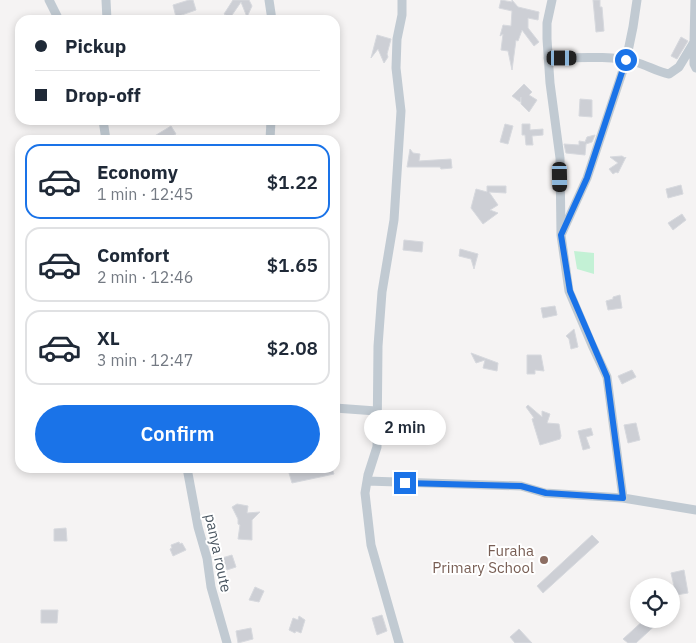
<!DOCTYPE html>
<meta charset="utf-8">
<style>
:root{--surface:#fff;--page:#f2f2f3;--text:#1f2937;--muted:#747a83;--line:#e0e1e3;--accent:#1a73e8}
body{margin:0;font-family:"IBM Plex Sans",sans-serif;background:var(--page);color:var(--text);height:100vh;display:flex;flex-direction:column;font-size:19px;white-space:nowrap}
*{box-sizing:border-box;margin:0}
p{font-size:16px;color:var(--muted)}
.icon{flex:none;width:28px;height:28px;fill:none;stroke:currentColor;stroke-width:2;stroke-linecap:round;stroke-linejoin:round}
.map{position:relative;flex:1;overflow:hidden}
.sheet{position:absolute;left:15px;top:135px;width:325px;height:338px;display:flex;flex-direction:column;background:var(--surface);border-radius:15px;box-shadow:0 2px 8px #0003}
.sheet>*{flex:none}
.guide{position:absolute;left:15px;top:15px;width:325px;height:110px;border-radius:15px;box-shadow:0 2px 8px #0003;display:grid;align-content:center;height:110px;padding:0 20px;background:var(--surface)}
.tools{position:absolute;left:630px;top:578px;display:grid;gap:10px}
.tools a{display:grid;place-items:center;width:50px;height:50px;border-radius:50%;background:var(--surface);box-shadow:0 2px 8px #0003;font-size:25px}
.end{position:absolute;width:22px;height:22px;margin:-11px;border:6px solid #1a73e8;background:#fff;box-shadow:0 0 0 2px #fff}
.from{border-radius:50%}
.bubble{position:absolute;height:35px;border-radius:18px;background:var(--surface);box-shadow:0 2px 8px #0003;font-size:16px;font-weight:600;line-height:35px;text-align:center}
.car{position:absolute;width:15px;height:30px;margin:-15px -8px;border-radius:6px;box-shadow:0 0 4px 1px #0007;background:linear-gradient(#222 24%,#8ab4d8 0 40%,#222 0 76%,#8ab4d8 0 86%,#222 0)}
.guide b{display:flex;align-items:center;gap:18px;height:48px;font-size:19px}
.guide b+b{border-top:1px solid var(--line)}
.guide i{width:12px;height:12px;background:var(--text)}
ul{padding:9px 0 0;list-style:none}
li{display:flex;align-items:center;gap:15px;height:75px;margin:0 10px 8px;padding:0 10px;border:2px solid var(--line);border-radius:15px}
li div{flex:1}
li b{display:block;font-size:19px}
li em{font-style:normal;font-weight:600}
li.on{border-color:var(--accent)}
li>.icon{width:45px;height:45px;stroke-width:1.5}
.action{display:flex;gap:10px;margin-top:auto;padding:10px 20px}
.action a{flex:1;height:58px;border-radius:30px;background:var(--accent);color:#fff;font-size:20px;font-weight:600;line-height:58px;text-align:center}
.map>svg:first-child{display:block}
</style>
<div class="map">
<svg width="696" height="643" viewBox="0 0 696 643">
<rect width="100%" height="100%" fill="#f5f3f3"/>
<path fill="#c3f1d5" d="M574,251L594,253V274L577,269Z"/>
<path fill="#cdcfd5" stroke="#d7d9de" d="M189,0H193L196,10L176,17L173,5Z
M233,0H249L252,6L247,17L241,2L230,18L224,14Z
M501,0L512,2V0L518,7L539,12L538,20L528,18V28L539,42L534,46L522,30L518,41L516,40L512,70L508,51L501,50L503,34L500,36L503,25L511,26L512,11L499,8Z
M593,0H600V7H602L604,31L596,32Z
M377,35L391,39L387,54L388,57L384,63L378,49L371,58Z
M681,37L688,41L677,59L671,56Z
M524,84L532,92L529,95L537,100L529,112L521,104V97L520,102L512,96Z
M580,99L592,100V117L579,116Z
M505,124L513,126L508,144L500,142Z
M522,124H530V130L543,129V135L532,136L533,145H526L525,135H522Z
M171,126L176,134L167,140H148Z
M595,135L592,142L586,144L585,155L566,153L564,144L579,145V141L585,142L587,137Z
M410,149L413,153L420,154L419,161L451,159L452,168L441,169L440,167H407Z
M622,156L625,158L626,157L618,173L616,172L613,174L609,169L618,163L610,157Z
M681,185L683,194L668,198L666,189Z
M487,186H506V193L489,192L498,205L490,210L498,213L483,224L471,208L476,189L487,192Z
M682,214L686,220L673,230L668,223Z
M404,240L423,242L422,252L403,250Z
M460,249L478,254L474,269L471,259L459,256Z
M620,295L622,308L608,310L606,301L613,299V297Z
M555,306L557,315L543,318L541,308Z
M574,329L578,347L571,349L569,339L566,336Z
M471,353L498,363L497,371L483,368L485,360L476,363Z
M527,355H541L544,371L535,370V374H527Z
M632,370L636,377L622,384L618,376Z
M528,405L542,417V411L550,414L547,423L559,424L561,436L560,439L540,445L532,419L534,418L526,407Z
M636,423L640,440L628,443L624,425Z
M591,428L593,435L586,437L590,448L583,450L578,431Z
M313,468H332L334,474L292,483L289,473Z
M237,504L248,506L247,513L260,512L252,520V540L238,539L240,525L238,524V519L232,507Z
M66,528L67,541H54V529Z
M592,535L599,542L543,593L537,586Z
M179,542L180,544L182,543L186,550L173,556L170,549L172,548L171,545Z
M232,555L236,567L227,570L222,558Z
M684,570L688,593L676,595L671,573Z
M255,587L264,591L259,602L249,600Z
M41,610H58L57,623H41Z
M382,615L387,631L377,635L372,618Z
M299,616L305,620L301,633L296,631L295,633L289,630L293,618L298,620Z
M645,619H662L636,643H628L623,639Z
M251,628L253,639L238,643L236,631Z
M519,629L532,643H515L510,637Z"/>
<g fill="none" stroke-linecap="round" stroke-linejoin="round">
<path stroke="#c1cad2" stroke-width="9" d="M49,0L59,20
M106,0L107,20
M269,0L272,20
M552,0L547,23V39L550,83L560,158L561,235L569,291L592,345L607,377L623,498
M694,42V64L696,68
M548,58C574,58 611,55 635,62C647,65 657,72 669,74L679,67L694,42L695,0
M103,120L106,140
M270,140L271,120
M562,233L587,178L626,61L633,27L637,0
M335,408L376,411
M187,468L198,527L207,558L211,587L227,643
M367,481L521,486L545,493L623,498L696,510
M399,643L371,545L365,493L368,475L377,447L378,346L382,292L394,220L401,111L396,68L397,39L402,15V0"/>
</g>
<g fill="none" stroke-linecap="round" stroke-linejoin="round">
<path stroke="#1a73e8" stroke-width="6" d="M405,483L521,486L546,493L623,498L607,377L570,291L561,235L587,178L626,60"/>
</g>
<circle fill="#8d6e63" stroke="#fff" stroke-width="2" cx="544" cy="560" r="5"/>
<g text-anchor="middle" stroke-width="4" stroke-linejoin="round" paint-order="stroke">
<g font-size="15" fill="#785e54" stroke="#fff" text-anchor="end">
<text x="534" y="556">Furaha<tspan x="534" dy="17">Primary School</tspan></text>
</g>
<g font-size="15" fill="#4a5661" stroke="#fff">
<text transform="translate(218 553) rotate(78)" y="5">panya route</text>
</g>
</g>
</svg>
<div class="tools">
<a><svg class="icon" aria-label="locate" viewBox="0 0 24 24"><circle cx="12" cy="12" r="6"/><path d="M12 2v4M12 18v4M2 12h4M18 12h4"/></svg></a>
</div>
<i class="end from" style="left:626px;top:60px"></i>
<i class="end" style="left:405px;top:483px"></i>
<div class="bubble" style="left:364px;top:410px;width:82px">2 min</div>
<i class="car" style="left:562px;top:58px;rotate:90deg"></i>
<i class="car" style="left:560px;top:177px;rotate:179deg"></i>
<div class="guide">
<b><i class="from"></i>Pickup</b>
<b><i></i>Drop-off</b>
</div>
<section class="sheet">
<ul>
<li class="on"><svg class="icon" aria-label="car" viewBox="0 0 24 24"><path d="M5 17H2v-5l4-1 3-4h7l3 4 3 1v5h-3M9 17h6M6 11h13"/><circle cx="7" cy="17" r="2"/><circle cx="17" cy="17" r="2"/></svg><div><b>Economy</b><p>1 min · 12:45</p></div><em>$1.22</em></li>
<li><svg class="icon" aria-label="car" viewBox="0 0 24 24"><path d="M5 17H2v-5l4-1 3-4h7l3 4 3 1v5h-3M9 17h6M6 11h13"/><circle cx="7" cy="17" r="2"/><circle cx="17" cy="17" r="2"/></svg><div><b>Comfort</b><p>2 min · 12:46</p></div><em>$1.65</em></li>
<li><svg class="icon" aria-label="car" viewBox="0 0 24 24"><path d="M5 17H2v-5l4-1 3-4h7l3 4 3 1v5h-3M9 17h6M6 11h13"/><circle cx="7" cy="17" r="2"/><circle cx="17" cy="17" r="2"/></svg><div><b>XL</b><p>3 min · 12:47</p></div><em>$2.08</em></li>
</ul>
<div class="action"><a>Confirm</a></div>
</section>
</div>
